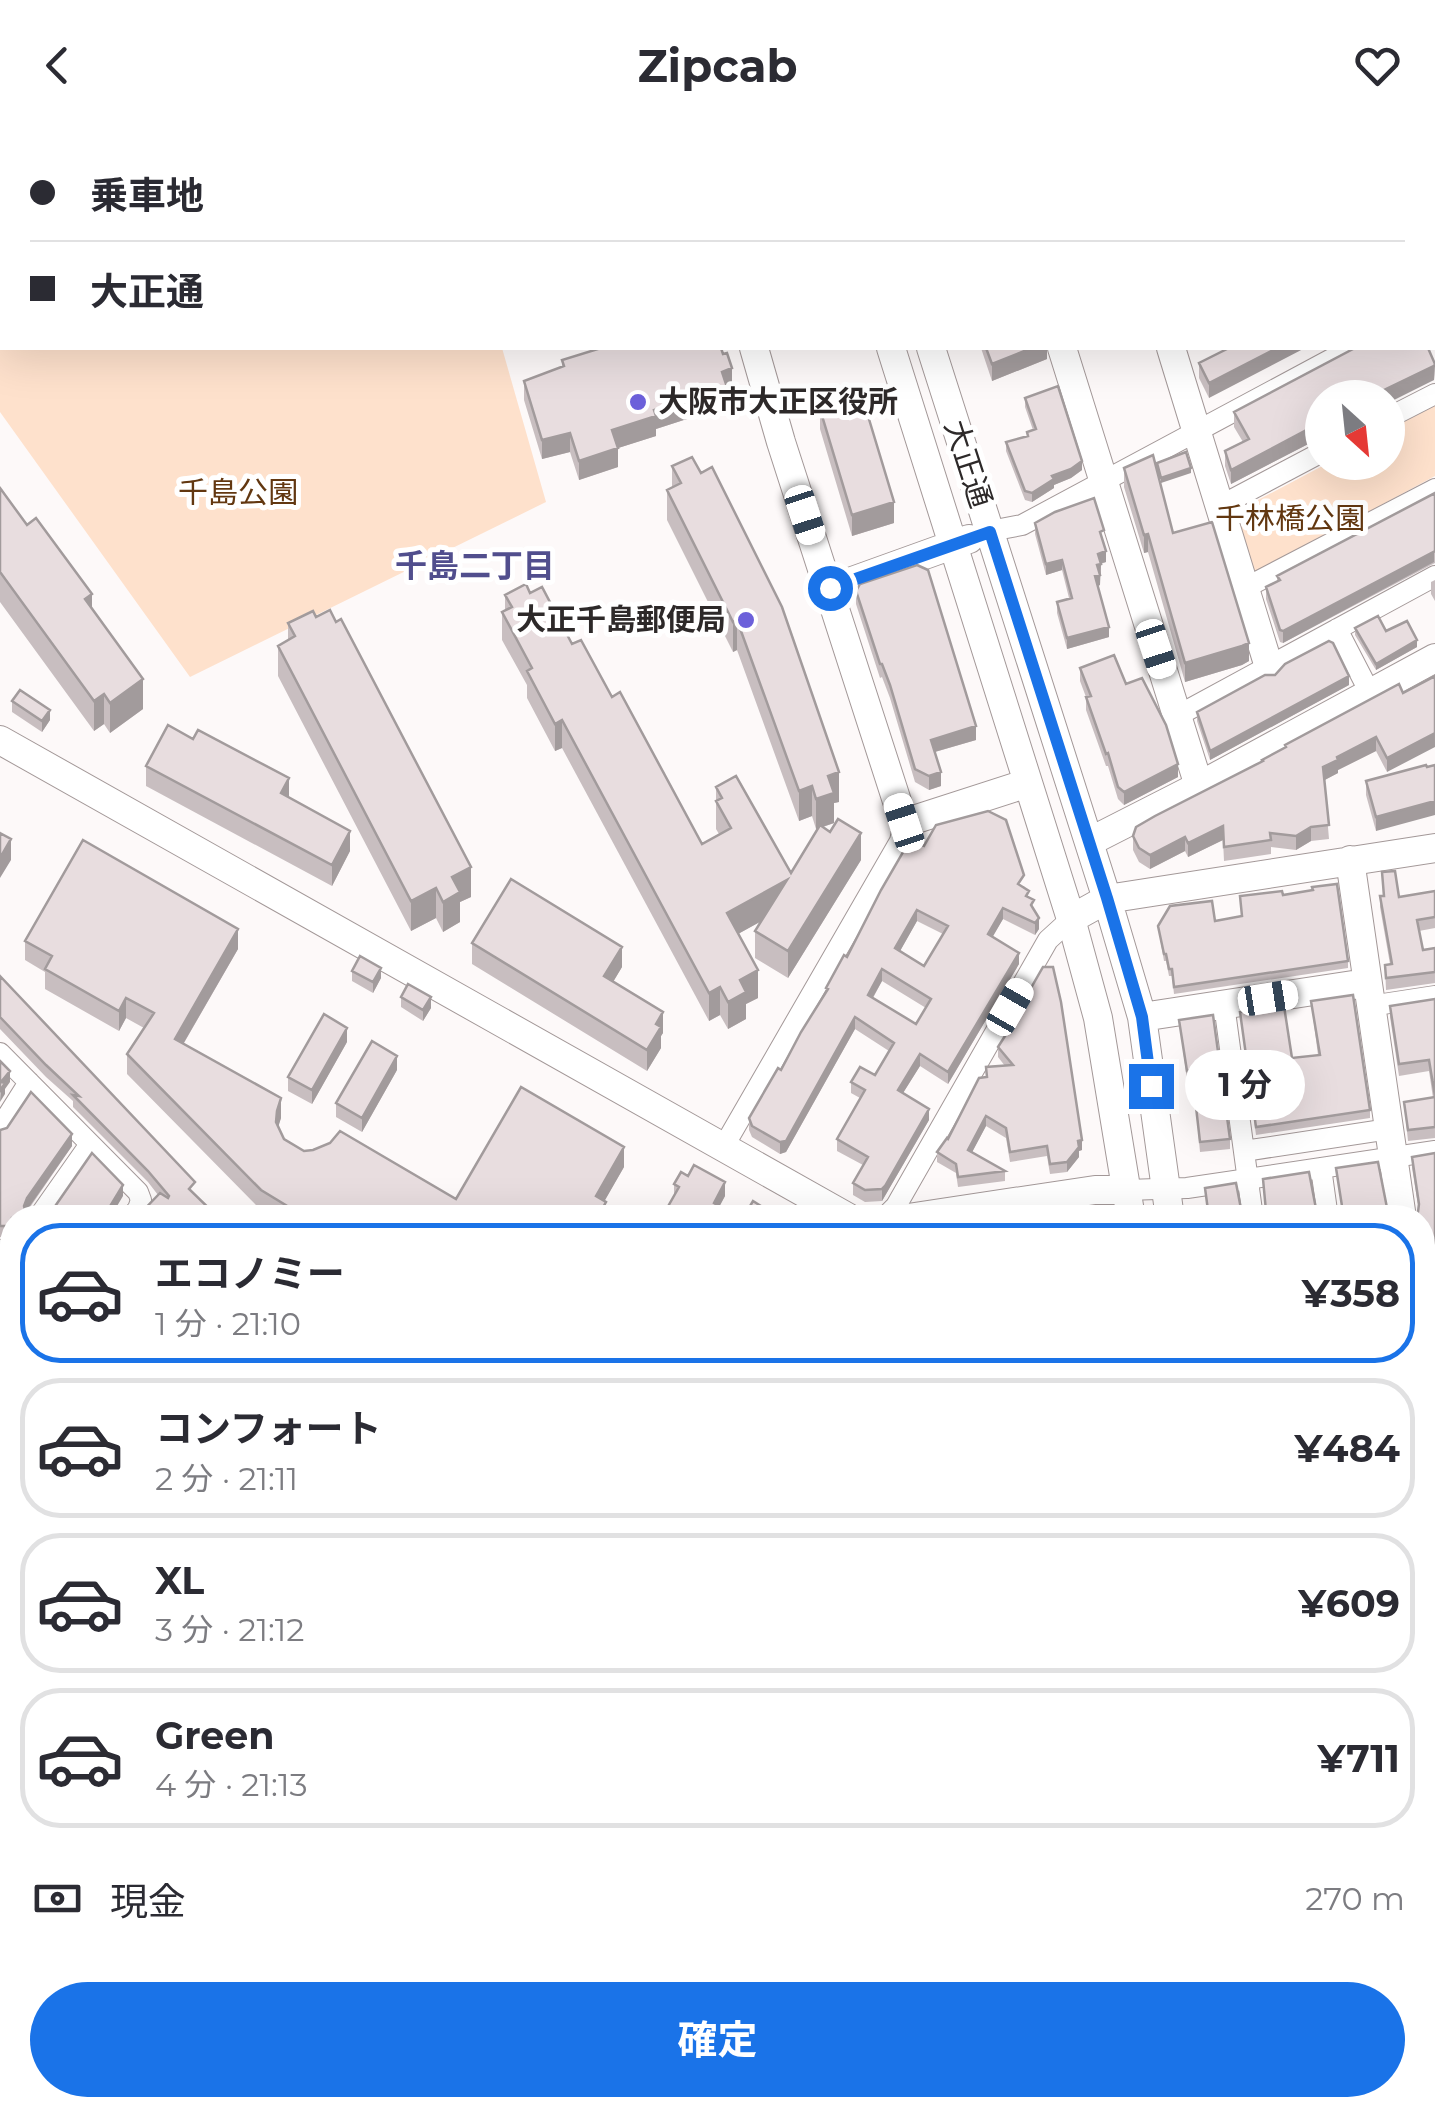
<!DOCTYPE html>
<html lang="ja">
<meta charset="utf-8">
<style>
:root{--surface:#fff;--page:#f7f7f7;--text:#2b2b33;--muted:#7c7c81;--line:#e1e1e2;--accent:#1a73e8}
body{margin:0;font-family:Montserrat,"Noto Sans JP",sans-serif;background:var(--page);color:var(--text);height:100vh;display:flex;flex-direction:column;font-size:38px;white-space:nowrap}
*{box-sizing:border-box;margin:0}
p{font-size:32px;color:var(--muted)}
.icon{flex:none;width:55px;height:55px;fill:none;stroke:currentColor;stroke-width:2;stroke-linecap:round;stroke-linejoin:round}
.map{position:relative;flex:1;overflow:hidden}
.panel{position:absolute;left:0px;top:1075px;width:1435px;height:912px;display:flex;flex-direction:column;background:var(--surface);border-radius:40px 40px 0 0;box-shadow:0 10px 40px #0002}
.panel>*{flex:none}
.guide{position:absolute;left:0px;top:0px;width:1435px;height:220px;box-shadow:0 10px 40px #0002;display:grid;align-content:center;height:220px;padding:0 30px;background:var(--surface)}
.needle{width:65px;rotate:153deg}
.fabs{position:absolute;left:1305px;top:250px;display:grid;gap:20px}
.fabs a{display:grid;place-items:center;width:100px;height:100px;border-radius:50%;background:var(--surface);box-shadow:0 10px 40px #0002;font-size:50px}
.end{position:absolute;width:45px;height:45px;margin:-22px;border:12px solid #1a73e8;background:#fff;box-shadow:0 0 0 5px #fff}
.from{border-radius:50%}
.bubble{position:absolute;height:70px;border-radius:35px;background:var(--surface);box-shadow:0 10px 40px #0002;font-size:32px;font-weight:700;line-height:70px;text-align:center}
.car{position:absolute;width:30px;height:60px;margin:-30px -15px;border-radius:12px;box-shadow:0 0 8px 2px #0007;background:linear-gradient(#fff 24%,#345 0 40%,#fff 0 76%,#345 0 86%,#fff 0)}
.guide b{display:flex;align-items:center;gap:35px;height:95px;font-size:38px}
.guide b+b{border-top:2px solid var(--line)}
.guide i{width:25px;height:25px;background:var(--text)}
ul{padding:18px 0 0;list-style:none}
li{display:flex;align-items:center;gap:30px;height:140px;margin:0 20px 15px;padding:0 10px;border:5px solid var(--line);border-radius:40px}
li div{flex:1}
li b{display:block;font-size:38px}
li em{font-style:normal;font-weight:700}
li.active{border-color:var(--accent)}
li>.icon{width:90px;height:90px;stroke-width:1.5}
.pay{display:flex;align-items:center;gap:25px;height:110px;padding:0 30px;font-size:38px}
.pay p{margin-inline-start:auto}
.button{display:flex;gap:20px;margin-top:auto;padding:20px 30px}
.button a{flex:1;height:115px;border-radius:60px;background:var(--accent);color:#fff;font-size:40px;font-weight:700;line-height:115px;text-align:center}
header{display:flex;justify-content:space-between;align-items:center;height:130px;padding:0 30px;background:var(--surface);font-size:45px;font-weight:700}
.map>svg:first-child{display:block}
</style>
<header><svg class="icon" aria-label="back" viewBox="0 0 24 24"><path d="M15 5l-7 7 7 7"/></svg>Zipcab<svg class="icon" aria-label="heart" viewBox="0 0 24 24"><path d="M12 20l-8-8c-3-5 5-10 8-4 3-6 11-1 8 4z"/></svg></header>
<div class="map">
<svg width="1435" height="1987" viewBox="0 0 1435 1987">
<rect width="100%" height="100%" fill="#fdf9f9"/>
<path fill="#fee1cc" d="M0,0H790V2H2V218H502L546,372L190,547L0,282Z
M1435,275V346L1255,443L1251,439L1235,392L1239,380L1328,333L1388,332V300Z
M0,1231L12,1234V1717L0,1691Z"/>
<path fill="#fec3e7" d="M0,1742L12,1811V1975H42L44,1987H0Z"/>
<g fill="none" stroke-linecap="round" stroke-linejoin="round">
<g stroke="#a39898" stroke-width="22">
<path id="street" d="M1432,71H1435
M1388,288L1435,264
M1220,376L1322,322
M990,401L1022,395L1352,218
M1245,458L1435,359
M1337,499L1370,563
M1177,586L1435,446
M1224,874L1253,1088
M1370,876L1435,866
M0,923L138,1062L141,1070L138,1079L130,1088
M0,998L29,952
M724,1016L900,711L904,693
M1244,1021L1389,999
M1321,1038L1328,1088
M1127,1060L1187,1058L1435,1021
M38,1088L90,1014
M884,1088L896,1076L1048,810L1071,789
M0,1120L12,1122
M0,1211L12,1213
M1422,1620L1435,1619
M1422,1741L1431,1795
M471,1975L476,1987
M545,1975L552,1987
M737,1975L743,1987
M1000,1975L1001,1987
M1082,1987L1153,1975"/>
</g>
<g stroke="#a39898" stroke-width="30">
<path id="secondary" d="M822,0L823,2
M863,0V2
M994,0V2
M1383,0L1384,2
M1108,2L1113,0
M1432,162L1435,170
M754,218L781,312L904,693L1028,653
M891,218L1071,789L1098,888L1131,1088
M931,218L1107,769L1142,887L1170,1088
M1062,218L1199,656
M1171,218L1269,537
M830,459L969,409
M0,610L849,1088
M1089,712L1199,656L1435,528
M1350,730L1402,1088
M1071,789L1107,769L1435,718
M1142,887L1366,853
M908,1088L1095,1060H1127
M1422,1233L1435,1320
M1422,1797L1435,1795
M446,1975L451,1987"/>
</g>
<g stroke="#d5d4d4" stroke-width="38">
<path id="highway" d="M1422,1950L1435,1948
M1180,1987L1261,1975
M1380,1987L1435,1979"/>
</g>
<use href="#street" stroke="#fff" stroke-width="20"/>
<use href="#secondary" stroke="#fff" stroke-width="28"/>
<use href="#highway" stroke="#fbc2b0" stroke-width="35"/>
<g stroke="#d5d4d4" stroke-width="38" stroke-linecap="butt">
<path id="highway-bridge" d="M1247,1987L1321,1975"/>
</g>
<use href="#highway-bridge" stroke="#fbc2b0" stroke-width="35"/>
</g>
<path fill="#c8bec0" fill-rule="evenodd" d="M1404,0H1435V58H1432V2H1404Z
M981,218H1047V229L992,251Z
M1229,218L1209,268L1199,248V233Z
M562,230L732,258L727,259V276L656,299V306L618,318V337L579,350L570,322L542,329L524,270V251L562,237Z
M1435,233L1434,250L1322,268V309L1316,310L1231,354L1225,336V321L1243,312L1234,297V282Z
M1025,268L1082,340L1071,348L1054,355V358L1032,372L1025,370L1006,321V312L1027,306V302L1033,300L1025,277Z
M820,279L894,393L852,406L820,299Z
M672,336L839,672L834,673V693L823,697L861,730L788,848L755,828V801L761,791L738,804L758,868L746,874V889L728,899L720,885L709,891L562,618L555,621L527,568V555L502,510V482L505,481V465L530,463L612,567L702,714L719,704L716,699V657L791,743L818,699H816L812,686L799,691L737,520L733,522L667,390V360L672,357Z
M1124,338L1173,403L1249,531L1242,535L1185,552L1148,422L1144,423L1124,357Z
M0,358L92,479L143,579L110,603L104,594L94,601L0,472Z
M1435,363V433L1283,513L1280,512L1266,469V457L1277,452V446Z
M1035,393L1104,411L1106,432L1101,434V445H1100V455L1098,456L1109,507L1067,519L1057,483V472L1069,468L1062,440L1046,445L1035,404Z
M1435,450V471L1431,464V452Z
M856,461L976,610L935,622L941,656L929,660L915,652L890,568L882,547L880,548L856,474Z
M288,493L471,767L460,772V792L443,802L436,788L411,801L278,546V516L288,510Z
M1355,498L1386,501L1417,517L1376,540L1355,505Z
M1080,538L1126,554L1178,647L1124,675L1118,669L1108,636H1106L1086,580V567L1080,551Z
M1399,554L1387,642L1376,621L1338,640V643L1324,650L1329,709L1311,711L1296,720L1271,717V724L1224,731L1223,710L1188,727L1185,721L1150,739L1139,732L1133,720V706L1285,618V615Z
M1349,555L1210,630L1197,591V582Z
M12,571L50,590L42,602L12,582Z
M193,609L289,668L350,721L332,756L146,656V636Z
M1427,637L1376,701L1366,665V651Z
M1382,742L1399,767L1435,761V798L1419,801L1423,820L1435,818V853L1386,860L1385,835L1390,834L1380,777V766H1383Z
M1024,756L1034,779L1039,799L1035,805L1003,789L992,807L1019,834L948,954L920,936L903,963L929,990L882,1071L865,1072L853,1065V1053L863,1035L837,1021V1009L860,968L851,963V952L875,945L889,921L855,899L786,1022L780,1024L752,1007L749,1000V988L781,940L826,862V858L847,827L881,760ZM917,791L943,804L924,836L900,821ZM882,851L926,878L916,894L873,868Z
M1283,765L1348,831V838L1174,864L1172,846H1169L1166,831H1164L1158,796L1215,791L1242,786L1240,766Z
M25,811L238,819L184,913L281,988L278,996L284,1009L304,1021L456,1069L624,1037L604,1071L606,1088H274L261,1080L127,944V924L144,898L126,888L119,901L45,859V842L25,830Z
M472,813L622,837L613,852L663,903L661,906V918L647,941L472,834Z
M352,841L381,848L373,863L352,851Z
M0,846L195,1064L219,1088L158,1065L148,1052L73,977V971L46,947L0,899Z
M1027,865L1082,1020L1079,1021V1027L1067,1042L1050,1044L1047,1026L1010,1032L1006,1008L986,996L972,1022L1005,1041V1051L958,1057L956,1043L937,1032V1022L948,1009L987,947L1005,936L998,927V917L1027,872Z
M401,867L431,878L423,891L401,877Z
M1435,869V1008L1408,1011L1404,972L1433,968L1429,941L1399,946L1390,887V876Z
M1311,871L1370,980V988L1256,1005L1240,882L1292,928L1318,925Z
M1179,890L1220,936V945L1187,950Z
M347,912L312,974L288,961V947Z
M397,940L362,1002L336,987V973Z
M1195,968L1230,1009V1019L1200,1022Z
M0,1000L72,1016L26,1083L12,1088L11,1108L0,1107Z
M1435,1023V1221L1427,1216H1422V1088L1419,1081L1412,1038V1027Z
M674,1054L725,1066L719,1076L739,1088H666V1080L674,1066Z
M0,1123L12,1125V1195L0,1194Z
M1422,1321L1430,1325L1435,1326V1570L1422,1572Z
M1435,1621V1737L1432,1732L1426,1728H1422V1622Z
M1435,1801V1897L1422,1899V1803Z
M80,1975L136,1978L138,1983L151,1985L172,1975H363L361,1976L366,1987H80Z
M757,1975H907L909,1987H763Z
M948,1975H974V1987H950Z"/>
<path fill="#a29b9c" d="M964,0H979V2H960Z
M1236,0H1263L1259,2H1231Z
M1032,218H1047V229L992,251V234Z
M1277,218H1305L1209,268V253Z
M1435,234L1434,250L1388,273V268H1377L1382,261Z
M732,238V258L727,259V276L656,299V306L612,320V300L654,280L722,242Z
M1316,295V310L1231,354V340Z
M570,303V322L542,329V310Z
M618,318V337L579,350V331Z
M1082,331V340L1071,348L1054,355V358L1032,372V363L1052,346Z
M1191,338V343L1161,353V348Z
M894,372V393L852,406V385Z
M1148,404V422L1144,423V405Z
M1106,421V432L1098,434V424Z
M1434,421V432L1283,513V501Z
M1062,430V440L1046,445V434Z
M1101,434L1100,455L1095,457L1097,435Z
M92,464V494L85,469Z
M737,490V520L733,522V492Z
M1109,497V507L1067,519V508Z
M1417,510V517L1376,540V534Z
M1249,513V531L1242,535L1185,552V533Z
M1349,546V555L1210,630V621Z
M143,549V579L110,603V573Z
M104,564V594L94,601V571Z
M50,580V590L42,602V591Z
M562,590V618L555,621V594Z
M976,596V610L931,623V610Z
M1435,603V617L1387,642V628Z
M1376,607V621L1338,640V643L1323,651V637L1337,627Z
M1178,634V647L1124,675V662Z
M839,642V672L834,673V693L816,699V669L828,646Z
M941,642V656L929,660V646Z
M289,648V669L281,663Z
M812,656V686L799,691V661Z
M1435,671V685L1376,701V687Z
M1223,696V710L1188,727V713Z
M1311,697V711L1296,720V706Z
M350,701V721L332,756V735Z
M861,703V730L788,848V821Z
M1185,707V721L1150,739V725Z
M11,709V730L0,748V728Z
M471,737V767L460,772V792L443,802V772L452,747Z
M787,750V777L727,810V783Z
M436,758V788L411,801V771Z
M1003,778V789L988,815V804Z
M917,780V791L895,830V818Z
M1039,788V799L1035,805V793Z
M238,799V819L175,928V909Z
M622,817V837L604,867V846Z
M1019,823V834L948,954V942Z
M381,838V848L373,863V852Z
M882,839V851L868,876V865Z
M758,840V868L746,874V889L728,899V872L740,850Z
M720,857V885L709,891V863Z
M431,867V878L423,891V880Z
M126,868V888L119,901V881Z
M663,882V903L661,906V918L647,941V920L656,894Z
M855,887V899L786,1022L780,1024V1012Z
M347,898V912L312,974V960Z
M920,924V936L898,971V960Z
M397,926V940L362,1002V988Z
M10,941V952L5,959V964L0,972L1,952Z
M281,968V988L277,1001V981Z
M929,979V990L882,1071V1059Z
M986,986V996L968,1030V1020Z
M72,1004V1016L27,1080L24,1088V1076L27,1068Z
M1082,1010V1020L1079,1021V1027L1067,1042V1032L1078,1011Z
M624,1017V1037L596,1086V1066Z
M725,1052V1066L714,1087V1073Z
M123,1055V1066L110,1088H103Z
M606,1072V1088H597Z"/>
<path fill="#e8dddf" stroke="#a29b9c" stroke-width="2.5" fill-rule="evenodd" d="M464,0H671V1L665,2H465Z
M915,0H964L960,2H921Z
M1193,0H1236L1231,2H1188Z
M1338,0H1350L1351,2H1334Z
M1408,0H1435V47H1432V2H1408Z
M601,218H721L723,224L727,223L732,238L722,242L727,257L654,280L656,286L612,300L618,318L579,331L570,303L542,310L524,251L564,236L562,230Z
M986,218H1032L992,234Z
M1229,218H1277L1209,253L1199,233Z
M1355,218H1428L1435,234L1434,236L1382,261L1377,268H1322V294L1316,295L1231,340L1225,321L1249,309L1234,282Z
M1058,256L1082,331L1071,339L1052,346L1054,349L1032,363L1025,361L1006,312L1028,306L1027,302L1036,299L1025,268Z
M862,266L894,372L852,385L820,279Z
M1186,322L1191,338L1161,348L1157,333Z
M1153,325L1173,403L1212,392L1249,513L1242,516L1185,533L1148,404L1144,405L1124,338Z
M692,327L701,343L712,337L782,477L839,642L828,646L834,663L816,669L812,656L799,661L737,490L733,492L667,360L681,353L672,336Z
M0,358L27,395L36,388L92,464L85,469L143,549L110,573L104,564L94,571L0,442Z
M1435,363V421L1283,501L1280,500L1266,457L1280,450L1277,446Z
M1094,368L1104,400L1100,402L1106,421L1098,424L1101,434L1097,435L1100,445L1095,446L1109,497L1067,508L1057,472L1072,468L1062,430L1046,434L1035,393L1055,382Z
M917,435L928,440L976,596L931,610L941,642L929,646L915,639L890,555L882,534H880L856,461L860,454Z
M526,454L530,463L542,457L572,514L581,510L612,567L620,562L702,714L731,698L716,671L722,668L716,657L736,646L791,743L820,695L830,702L838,689L861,703L788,821L755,801L787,750L727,783L758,840L740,850L746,862L728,872L720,857L709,863L562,590L555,594L527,541L532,538L502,482L512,477L505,465Z
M330,480L336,492L341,489L471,737L452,747L460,762L443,772L436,758L411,771L278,516L295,506L288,493L313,481L316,487Z
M1378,486L1386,501L1407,491L1417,510L1376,534L1355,498Z
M1329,511L1333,513L1349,546L1210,621L1197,582L1265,545H1275L1285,534Z
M1114,525L1126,554L1142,548L1166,595L1178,634L1124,662L1118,657L1108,623L1106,624L1086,567L1091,566L1080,538Z
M1435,546V603L1387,628L1376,607L1337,627L1338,630L1323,637L1329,695L1311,697L1296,706L1270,703L1271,710L1224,717L1223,696L1188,713L1185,707L1150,725L1139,718L1133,706L1136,697L1155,686L1263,631L1262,630L1286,617L1285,615L1399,554L1403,563Z
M20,560L50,580L42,591L12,571Z
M168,595L193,609L198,600L289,648L281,663L350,701L332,735L146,636Z
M1426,635L1427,637L1435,635V671L1376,687L1366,651Z
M988,681L1006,690L1024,745L1018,754L1029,761L1026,766L1034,770L1031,775L1039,788L1035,793L1003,778L988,804L1019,823L948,942L920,924L898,960L929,979L885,1056L882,1059L865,1060L853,1053L868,1027L837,1009L865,960L851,952L860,937L875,945L894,913L855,887L786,1011L780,1012L752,996L749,988L778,938L781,940L801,902L828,859L826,858L844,825L847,827L881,760L910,710L924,716L936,695ZM917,780L948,796L924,836L895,818ZM882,839L931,869L916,894L868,865Z
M0,703L11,709L0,728Z
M83,710L238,799L175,909L281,968L277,981L276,992L284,1009L304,1021L313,1020L330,1013L340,1001L456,1069L521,957L624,1017L596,1066L606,1072L597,1088H525L509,1078L503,1088H307L261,1060L127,924L154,883L126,868L119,881L45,839L52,826L25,811Z
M1395,741L1399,767L1435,761V787L1417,790L1423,820L1435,818V842L1386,848L1385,835L1392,834L1380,766H1384L1382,742Z
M511,749L622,817L604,846L663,882L656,894L661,897L647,920L472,813Z
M1337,754L1348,831L1174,857L1172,839H1169L1166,824H1164L1158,796L1170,776L1212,771L1215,791L1242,786L1240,766L1282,761L1283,765L1313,760L1312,757Z
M360,826L381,838L373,852L352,841Z
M1043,837H1053L1061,872L1082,1010L1078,1011L1079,1017L1067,1032L1050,1034L1047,1016L1010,1022L1006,998L986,986L968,1020L1005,1041L958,1047L956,1034L937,1022L947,1008L948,1009L979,948L987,947L986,937L1013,935L998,917L1028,870L1027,865Z
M0,846L195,1052L189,1059L219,1088H136L160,1063L168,1068L169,1066L148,1041L73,965L79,966L46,935L0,887Z
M408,854L431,867L423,880L401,867Z
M1353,865L1370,980L1256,997L1240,882L1284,876L1292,928L1320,925L1311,871Z
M1435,869V966L1429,930L1399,934L1390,876Z
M324,884L347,898L312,960L288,947Z
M1213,885L1220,936L1187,941L1179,890Z
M372,911L397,926L362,988L336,973Z
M0,931L10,941L1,952L5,953L0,961Z
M31,962L72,1004L27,1068L24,1076L26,1083L30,1088H12V1096H0V1000L7,998Z
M1224,965L1230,1009L1200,1012L1195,968Z
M1435,967V997L1408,1000L1404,972Z
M92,1023L123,1055L103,1088H43L49,1085Z
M1435,1023V1210L1427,1205H1422V1088H1415L1418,1082L1419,1074L1412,1027Z
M1378,1032L1389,1088H1336L1342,1076L1336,1038Z
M694,1035L725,1052L714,1073L739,1088H689L680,1083L678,1087L666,1080L679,1057L674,1054L681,1042L688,1046Z
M1309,1042L1317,1084L1320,1088H1261L1266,1081L1263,1049Z
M1236,1053L1242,1084L1246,1088H1209L1205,1058Z
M753,1071L780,1088H743Z
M0,1123L12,1125V1184L0,1182Z
M1422,1321L1430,1325L1435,1326V1358H1433L1435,1373V1559L1422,1561Z
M1435,1621V1726L1432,1720L1426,1717H1422V1622Z
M1435,1801V1886L1422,1888V1803Z
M80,1975H133L138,1983L151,1985L172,1975H361L366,1987H87Z
M405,1975H425L430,1987H375Z
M489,1975H536L543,1987H492Z
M578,1975H723L729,1987H582L576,1976Z
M762,1975H907L909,1987H767Z
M950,1975H974V1979L952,1983Z"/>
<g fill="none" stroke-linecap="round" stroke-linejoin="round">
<path stroke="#1a73e8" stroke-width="12" d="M830,458L990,402L1107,768L1142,887L1151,956"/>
</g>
<g fill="#6c60da" stroke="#fff" stroke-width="4">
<circle cx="638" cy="272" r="10"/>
<circle cx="746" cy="490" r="10"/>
</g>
<g text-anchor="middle" stroke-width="10" stroke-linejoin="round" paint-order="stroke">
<g font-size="30" font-weight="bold" fill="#2d2929" stroke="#fff" text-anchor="start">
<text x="658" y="282">大阪市大正区役所</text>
<text x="726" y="500" text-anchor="end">大正千島郵便局</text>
</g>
<g font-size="30" fill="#2d2929" stroke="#fff">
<text transform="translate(968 334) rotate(72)" y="10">大正通</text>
</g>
<g font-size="30" fill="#623710" stroke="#fff">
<text x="238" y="373">千島公園</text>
<text x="1290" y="399">千林橋公園</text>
</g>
<g font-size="32" font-weight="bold" fill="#514e8d" stroke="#fff">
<text x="475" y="447">千島二丁目</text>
</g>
</g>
</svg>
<div class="fabs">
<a><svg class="needle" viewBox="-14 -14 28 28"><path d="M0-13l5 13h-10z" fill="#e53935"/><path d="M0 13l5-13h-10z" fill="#7c7c81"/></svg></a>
</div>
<i class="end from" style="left:830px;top:458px"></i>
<i class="end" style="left:1151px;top:956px"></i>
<div class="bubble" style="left:1185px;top:920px;width:120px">1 分</div>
<i class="car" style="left:805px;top:385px;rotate:162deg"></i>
<i class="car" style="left:1156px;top:519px;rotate:162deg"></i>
<i class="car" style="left:904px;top:693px;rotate:342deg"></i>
<i class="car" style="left:1268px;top:868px;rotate:81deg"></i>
<i class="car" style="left:1010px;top:877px;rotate:30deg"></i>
<div class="guide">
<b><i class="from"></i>乗車地</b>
<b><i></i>大正通</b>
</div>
<section class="panel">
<ul>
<li class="active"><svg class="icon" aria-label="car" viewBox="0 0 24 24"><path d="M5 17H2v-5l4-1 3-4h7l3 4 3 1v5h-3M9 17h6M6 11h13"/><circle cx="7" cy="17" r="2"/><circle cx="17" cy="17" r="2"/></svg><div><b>エコノミー</b><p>1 分 · 21:10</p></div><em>¥358</em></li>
<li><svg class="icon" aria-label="car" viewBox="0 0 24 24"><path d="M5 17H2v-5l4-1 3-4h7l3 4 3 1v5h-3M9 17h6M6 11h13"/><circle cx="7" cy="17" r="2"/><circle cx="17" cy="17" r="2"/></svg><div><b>コンフォート</b><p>2 分 · 21:11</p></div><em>¥484</em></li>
<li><svg class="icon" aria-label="car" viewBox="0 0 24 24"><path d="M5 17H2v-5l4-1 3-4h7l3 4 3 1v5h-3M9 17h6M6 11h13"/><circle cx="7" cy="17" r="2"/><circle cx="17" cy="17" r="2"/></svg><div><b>XL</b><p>3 分 · 21:12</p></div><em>¥609</em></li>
<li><svg class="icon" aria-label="car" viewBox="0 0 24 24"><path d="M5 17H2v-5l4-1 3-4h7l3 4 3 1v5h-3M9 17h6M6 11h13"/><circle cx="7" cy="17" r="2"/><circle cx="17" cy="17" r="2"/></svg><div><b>Green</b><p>4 分 · 21:13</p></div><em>¥711</em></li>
</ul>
<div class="pay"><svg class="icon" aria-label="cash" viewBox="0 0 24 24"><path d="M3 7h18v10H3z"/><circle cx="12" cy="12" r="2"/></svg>現金<p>270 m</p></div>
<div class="button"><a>確定</a></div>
</section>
</div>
